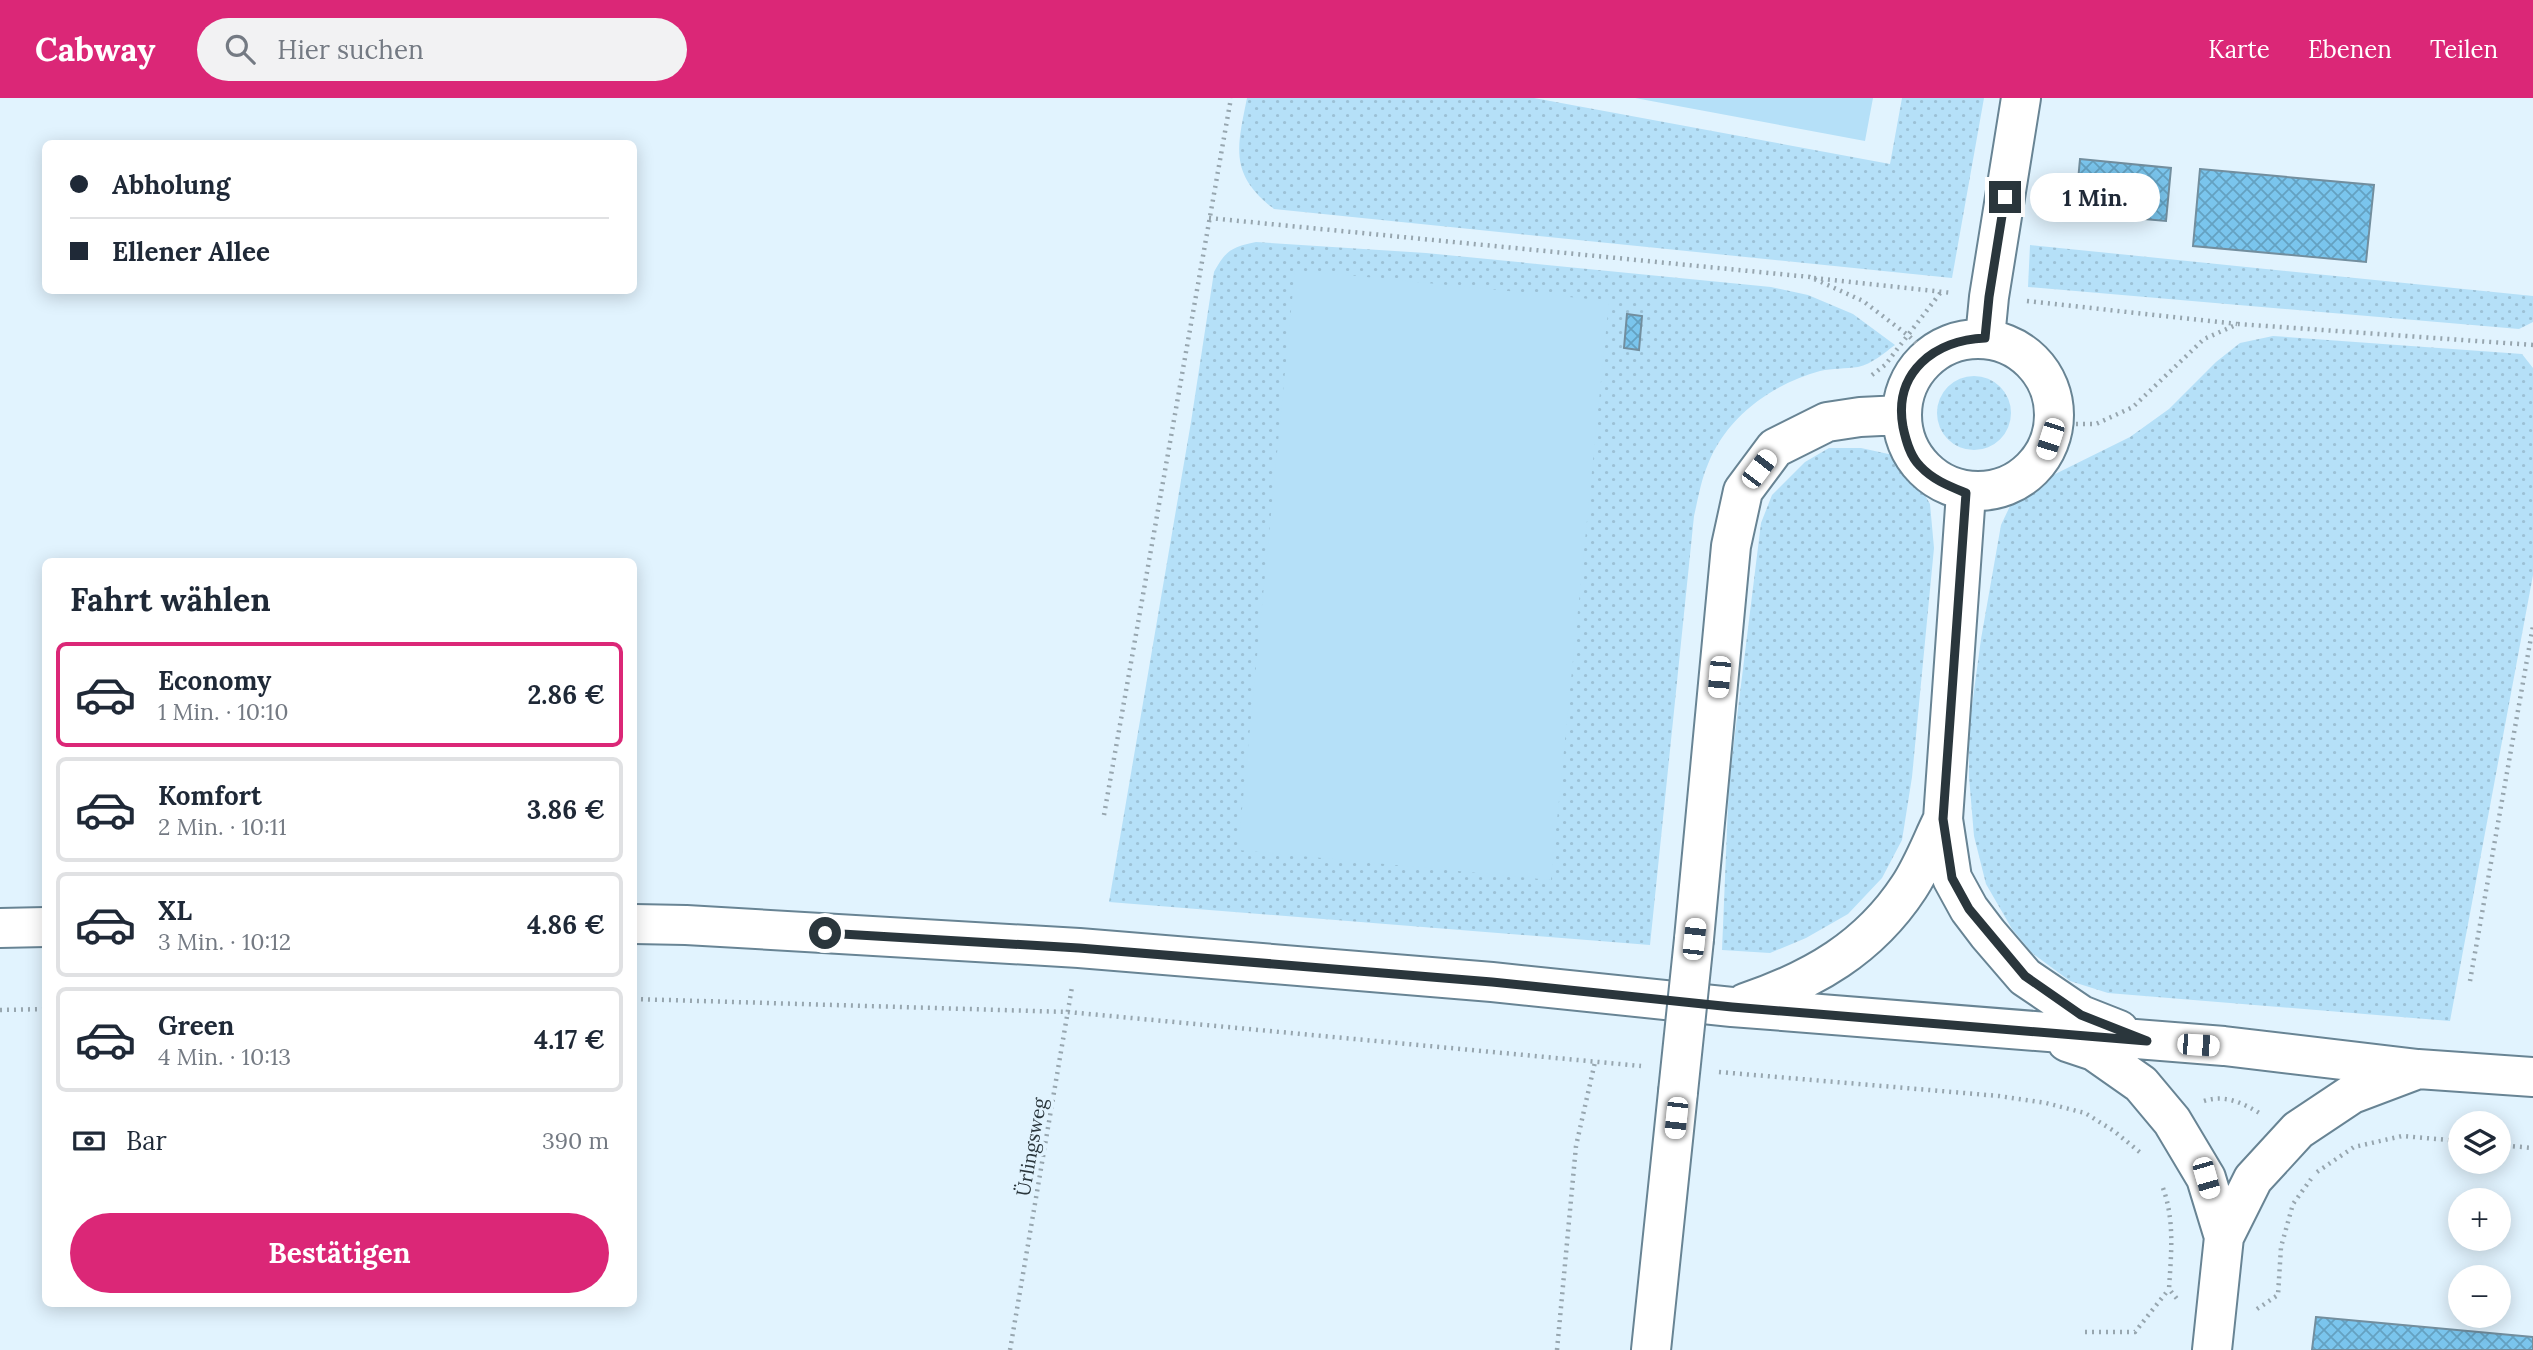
<!DOCTYPE html>
<html lang="de">
<meta charset="utf-8">
<style>
:root{--surface:#fff;--page:#f2f2f3;--text:#1f2937;--muted:#747a83;--line:#e0e1e3;--accent:#db2777}
body{margin:0;font-family:Lora,serif;background:var(--page);color:var(--text);height:100vh;display:flex;flex-direction:column;font-size:26px;white-space:nowrap}
*{box-sizing:border-box;margin:0}
p{font-size:23px;color:var(--muted)}
.icon{flex:none;width:38px;height:38px;fill:none;stroke:currentColor;stroke-width:2;stroke-linecap:round;stroke-linejoin:round}
.map{position:relative;flex:1;overflow:hidden}
.panel{position:absolute;left:42px;top:460px;width:595px;height:749px;display:flex;flex-direction:column;background:var(--surface);border-radius:10px;box-shadow:0 4px 18px #0003}
.panel>*{flex:none}
.hud{position:absolute;left:42px;top:42px;width:595px;height:154px;border-radius:10px;box-shadow:0 4px 18px #0003;display:grid;align-content:center;height:154px;padding:0 28px;background:var(--surface)}
.tools{position:absolute;left:2448px;top:1013px;display:grid;gap:14px}
.tools a{display:grid;place-items:center;width:63px;height:63px;border-radius:50%;background:var(--surface);box-shadow:0 4px 18px #0003;font-size:35px}
.end{position:absolute;width:32px;height:32px;margin:-16px;border:9px solid #2a363c;background:#fff;box-shadow:0 0 0 4px #fff}
.from{border-radius:50%}
.bubble{position:absolute;height:49px;border-radius:24px;background:var(--surface);box-shadow:0 4px 18px #0003;font-size:23px;font-weight:700;line-height:49px;text-align:center}
.car{position:absolute;width:21px;height:42px;margin:-21px -10px;border-radius:9px;box-shadow:0 0 5px 2px #0007;background:linear-gradient(#fff 24%,#345 0 40%,#fff 0 76%,#345 0 86%,#fff 0)}
.hud b{display:flex;align-items:center;gap:24px;height:66px;font-size:26px}
.hud b+b{border-top:2px solid var(--line)}
.hud i{width:18px;height:18px;background:var(--text)}
ul{padding:0;list-style:none}
li{display:flex;align-items:center;gap:21px;height:105px;margin:0 14px 10px;padding:0 14px;border:4px solid var(--line);border-radius:10px}
li div{flex:1}
li b{display:block;font-size:26px}
li em{font-style:normal;font-weight:700}
li.on{border-color:var(--accent)}
li>.icon{width:63px;height:63px;stroke-width:1.5}
h2{padding:0 28px;font-size:32px;line-height:84px}
.pay{display:flex;align-items:center;gap:18px;height:77px;padding:0 28px;font-size:26px}
.pay p{margin-inline-start:auto}
.cta{display:flex;gap:14px;margin-top:auto;padding:14px 28px}
.cta a{flex:1;height:80px;border-radius:42px;background:var(--accent);color:#fff;font-size:28px;font-weight:700;line-height:80px;text-align:center}
header{display:flex;align-items:center;gap:42px;box-sizing:border-box;height:98px;padding:0 35px;background:var(--accent);color:#fff}
header strong{font-size:33px}
nav{display:flex;gap:38px;margin-inline-start:auto;font-size:24px}
.search{width:490px;height:63px;background:var(--page);display:flex;align-items:center;gap:18px;box-sizing:border-box;padding:0 24px;border-radius:38px;color:var(--muted);font-size:26px}
.map>svg:first-child{display:block}
</style>
<header>
<strong>Cabway</strong>
<div class="search"><svg class="icon" aria-label="search" viewBox="0 0 24 24"><circle cx="10" cy="10" r="6"/><path d="M15 15l6 6"/></svg>Hier suchen</div>
<nav><a>Karte</a><a>Ebenen</a><a>Teilen</a></nav>
</header>
<div class="map">
<svg width="2533" height="1252" viewBox="0 0 2533 1252">
<defs>
<pattern id="grass-dots" width="8" height="8" patternUnits="userSpaceOnUse" patternTransform="scale(1.75)"><rect width="8" height="8" fill="#b5e0f8"/><path d="M2 2h.1M6 6h.1" fill="none" stroke="#9cc1d6" stroke-width="1.8" stroke-linecap="round"/></pattern>
<pattern id="building-cross-hatch" width="8" height="8" patternUnits="userSpaceOnUse" patternTransform="scale(1.75)"><rect width="8" height="8" fill="#7ac5ed"/><path d="M0 0l8 8M0 8l8-8" fill="none" stroke="#64a1c1"/></pattern>
</defs>
<rect width="100%" height="100%" fill="#e1f3fe"/>
<path fill="url(#grass-dots)" d="M1247,0H1534L1890,66L1902,0H1984L1952,180L1274,111C1229,76 1237,50 1247,0Z
M1256,144L1426,155L1771,189L1808,197L1853,216L1895,247C1884,255 1872,266 1858,269C1845,271 1833,270 1820,273C1773,286 1727,318 1708,366C1701,382 1698,401 1694,418L1650,847L1109,804L1191,324L1214,174C1226,152 1232,149 1256,144Z
M2030,147L2533,198V224L2519,231L2028,189Z
M2273,238L2522,256L2533,270V477L2450,923L2108,895L2070,883L2032,855L2012,831L1986,786L1974,738L1969,679V630L1981,541L2001,427L2011,406L2029,389L2130,339L2169,311L2216,264L2240,245Z
M1937 315a37 37 0 1 1 74 0a37 37 0 1 1-74 0Z
M1829,350H1861L1893,357L1915,380L1930,406L1934,450L1912,679L1902,742L1882,780L1848,816L1806,840L1770,855L1722,852L1729,684L1761,425L1772,397L1805,364Z"/>
<path fill="#b5e0f8" d="M1635,0H1873L1865,43Z
M1295,172L1609,203L1551,782L1238,752Z"/>
<path fill="url(#building-cross-hatch)" stroke="#728e9e" stroke-width="2" d="M2080,61L2171,70L2166,123L2075,115Z
M2200,71L2374,87L2366,164L2193,148Z
M1627,216L1642,218L1639,252L1624,250Z
M2316,1219L2533,1239V1252H2312Z"/>
<g fill="none" stroke-linecap="round" stroke-linejoin="round">
<g stroke="#688494" stroke-width="42">
<path id="minor" d="M1985,240L1989,199L2021,0
M1902 317a76 76 0 1 1 152 0a76 76 0 1 1-152 0Z
M1694,841L1731,448L1743,393L1775,350L1827,324L1860,319L1901,317
M1651,1252L1678,994"/>
</g>
<g stroke="#688494" stroke-width="42">
<path id="secondary" d="M1966,395L1943,721L1952,780L1969,811L1988,836L2025,879L2081,917L2119,932
M634,826L686,827L1079,850L1492,884L1732,909L2224,948L2418,971L2533,979
M0,830L46,829
M1745,905C1813,882 1869,850 1909,789C1923,768 1932,743 1943,721
M2067,944L2094,953L2141,986L2172,1023L2206,1080L2224,1139
M2212,1252L2224,1139L2253,1081L2298,1032L2352,996L2413,973"/>
</g>
<path stroke="#97a6af" stroke-width="4.5" stroke-dasharray="2 5" stroke-linecap="butt" d="M1209,120L1810,179L1863,203L1909,238L1929,258
M1814,180L1952,195
M2027,203L2237,226
M1872,277L1885,267L1941,194
M2055,326H2096L2133,309L2204,241L2238,226L2533,247
M1104,717L1231,0
M2470,883L2533,528
M634,901L1068,914L1641,968
M0,912L46,911
M1719,974L1999,998L2046,1005L2085,1015L2114,1033L2142,1056
M2204,1003C2225,996 2243,1005 2261,1016
M2499,1047L2533,1050
M2317,1074L2354,1049L2402,1038L2460,1043
M2163,1090C2175,1123 2171,1157 2169,1191L2178,1202
M2257,1211L2278,1197L2281,1149L2293,1106L2311,1081
M2085,1234H2135L2169,1191
M1010,1252L1072,889
M1557,1252L1576,1048L1595,964"/>
<use href="#minor" stroke="#fff" stroke-width="38"/>
<use href="#secondary" stroke="#fff" stroke-width="38"/>
<g stroke="#688494" stroke-width="42" stroke-linecap="butt">
<path id="minor-bridge" d="M1678,994L1694,841"/>
</g>
<use href="#minor-bridge" stroke="#fff" stroke-width="38"/>
</g>
<g fill="none" stroke-linecap="round" stroke-linejoin="round">
<path stroke="#2a363c" stroke-width="9" d="M825,835L1079,850L1492,884L1732,909L2147,943L2081,917L2025,878L1969,811L1952,780L1943,721L1966,395C1949,388 1933,382 1920,368C1910,358 1906,343 1903,329C1893,274 1935,242 1985,240L1989,199L2005,99"/>
</g>
<g text-anchor="middle" stroke-width="7" stroke-linejoin="round" paint-order="stroke">
<g font-size="19" fill="#2a363c" stroke="#e1f3fe">
<text transform="translate(1031 1049) rotate(-80)" y="7">Ürlingsweg</text>
</g>
</g>
</svg>
<div class="tools">
<a><svg class="icon" aria-label="layers" viewBox="0 0 24 24"><path d="M12 4l9 5-9 5-9-5zM3 14l9 5 9-5"/></svg></a>
<a>+</a>
<a>−</a>
</div>
<i class="end from" style="left:825px;top:835px"></i>
<i class="end" style="left:2005px;top:99px"></i>
<div class="bubble" style="left:2030px;top:75px;width:130px">1 Min.</div>
<i class="car" style="left:2050px;top:341px;rotate:198deg"></i>
<i class="car" style="left:1759px;top:371px;rotate:37deg"></i>
<i class="car" style="left:1719px;top:579px;rotate:185deg"></i>
<i class="car" style="left:1694px;top:841px;rotate:6deg"></i>
<i class="car" style="left:2198px;top:947px;rotate:94deg"></i>
<i class="car" style="left:1676px;top:1020px;rotate:186deg"></i>
<i class="car" style="left:2206px;top:1080px;rotate:164deg"></i>
<div class="hud">
<b><i class="from"></i>Abholung</b>
<b><i></i>Ellener Allee</b>
</div>
<section class="panel">
<h2>Fahrt wählen</h2>
<ul>
<li class="on"><svg class="icon" aria-label="car" viewBox="0 0 24 24"><path d="M5 17H2v-5l4-1 3-4h7l3 4 3 1v5h-3M9 17h6M6 11h13"/><circle cx="7" cy="17" r="2"/><circle cx="17" cy="17" r="2"/></svg><div><b>Economy</b><p>1 Min. · 10:10</p></div><em>2.86 €</em></li>
<li><svg class="icon" aria-label="car" viewBox="0 0 24 24"><path d="M5 17H2v-5l4-1 3-4h7l3 4 3 1v5h-3M9 17h6M6 11h13"/><circle cx="7" cy="17" r="2"/><circle cx="17" cy="17" r="2"/></svg><div><b>Komfort</b><p>2 Min. · 10:11</p></div><em>3.86 €</em></li>
<li><svg class="icon" aria-label="car" viewBox="0 0 24 24"><path d="M5 17H2v-5l4-1 3-4h7l3 4 3 1v5h-3M9 17h6M6 11h13"/><circle cx="7" cy="17" r="2"/><circle cx="17" cy="17" r="2"/></svg><div><b>XL</b><p>3 Min. · 10:12</p></div><em>4.86 €</em></li>
<li><svg class="icon" aria-label="car" viewBox="0 0 24 24"><path d="M5 17H2v-5l4-1 3-4h7l3 4 3 1v5h-3M9 17h6M6 11h13"/><circle cx="7" cy="17" r="2"/><circle cx="17" cy="17" r="2"/></svg><div><b>Green</b><p>4 Min. · 10:13</p></div><em>4.17 €</em></li>
</ul>
<div class="pay"><svg class="icon" aria-label="cash" viewBox="0 0 24 24"><path d="M3 7h18v10H3z"/><circle cx="12" cy="12" r="2"/></svg>Bar<p>390 m</p></div>
<div class="cta"><a>Bestätigen</a></div>
</section>
</div>
